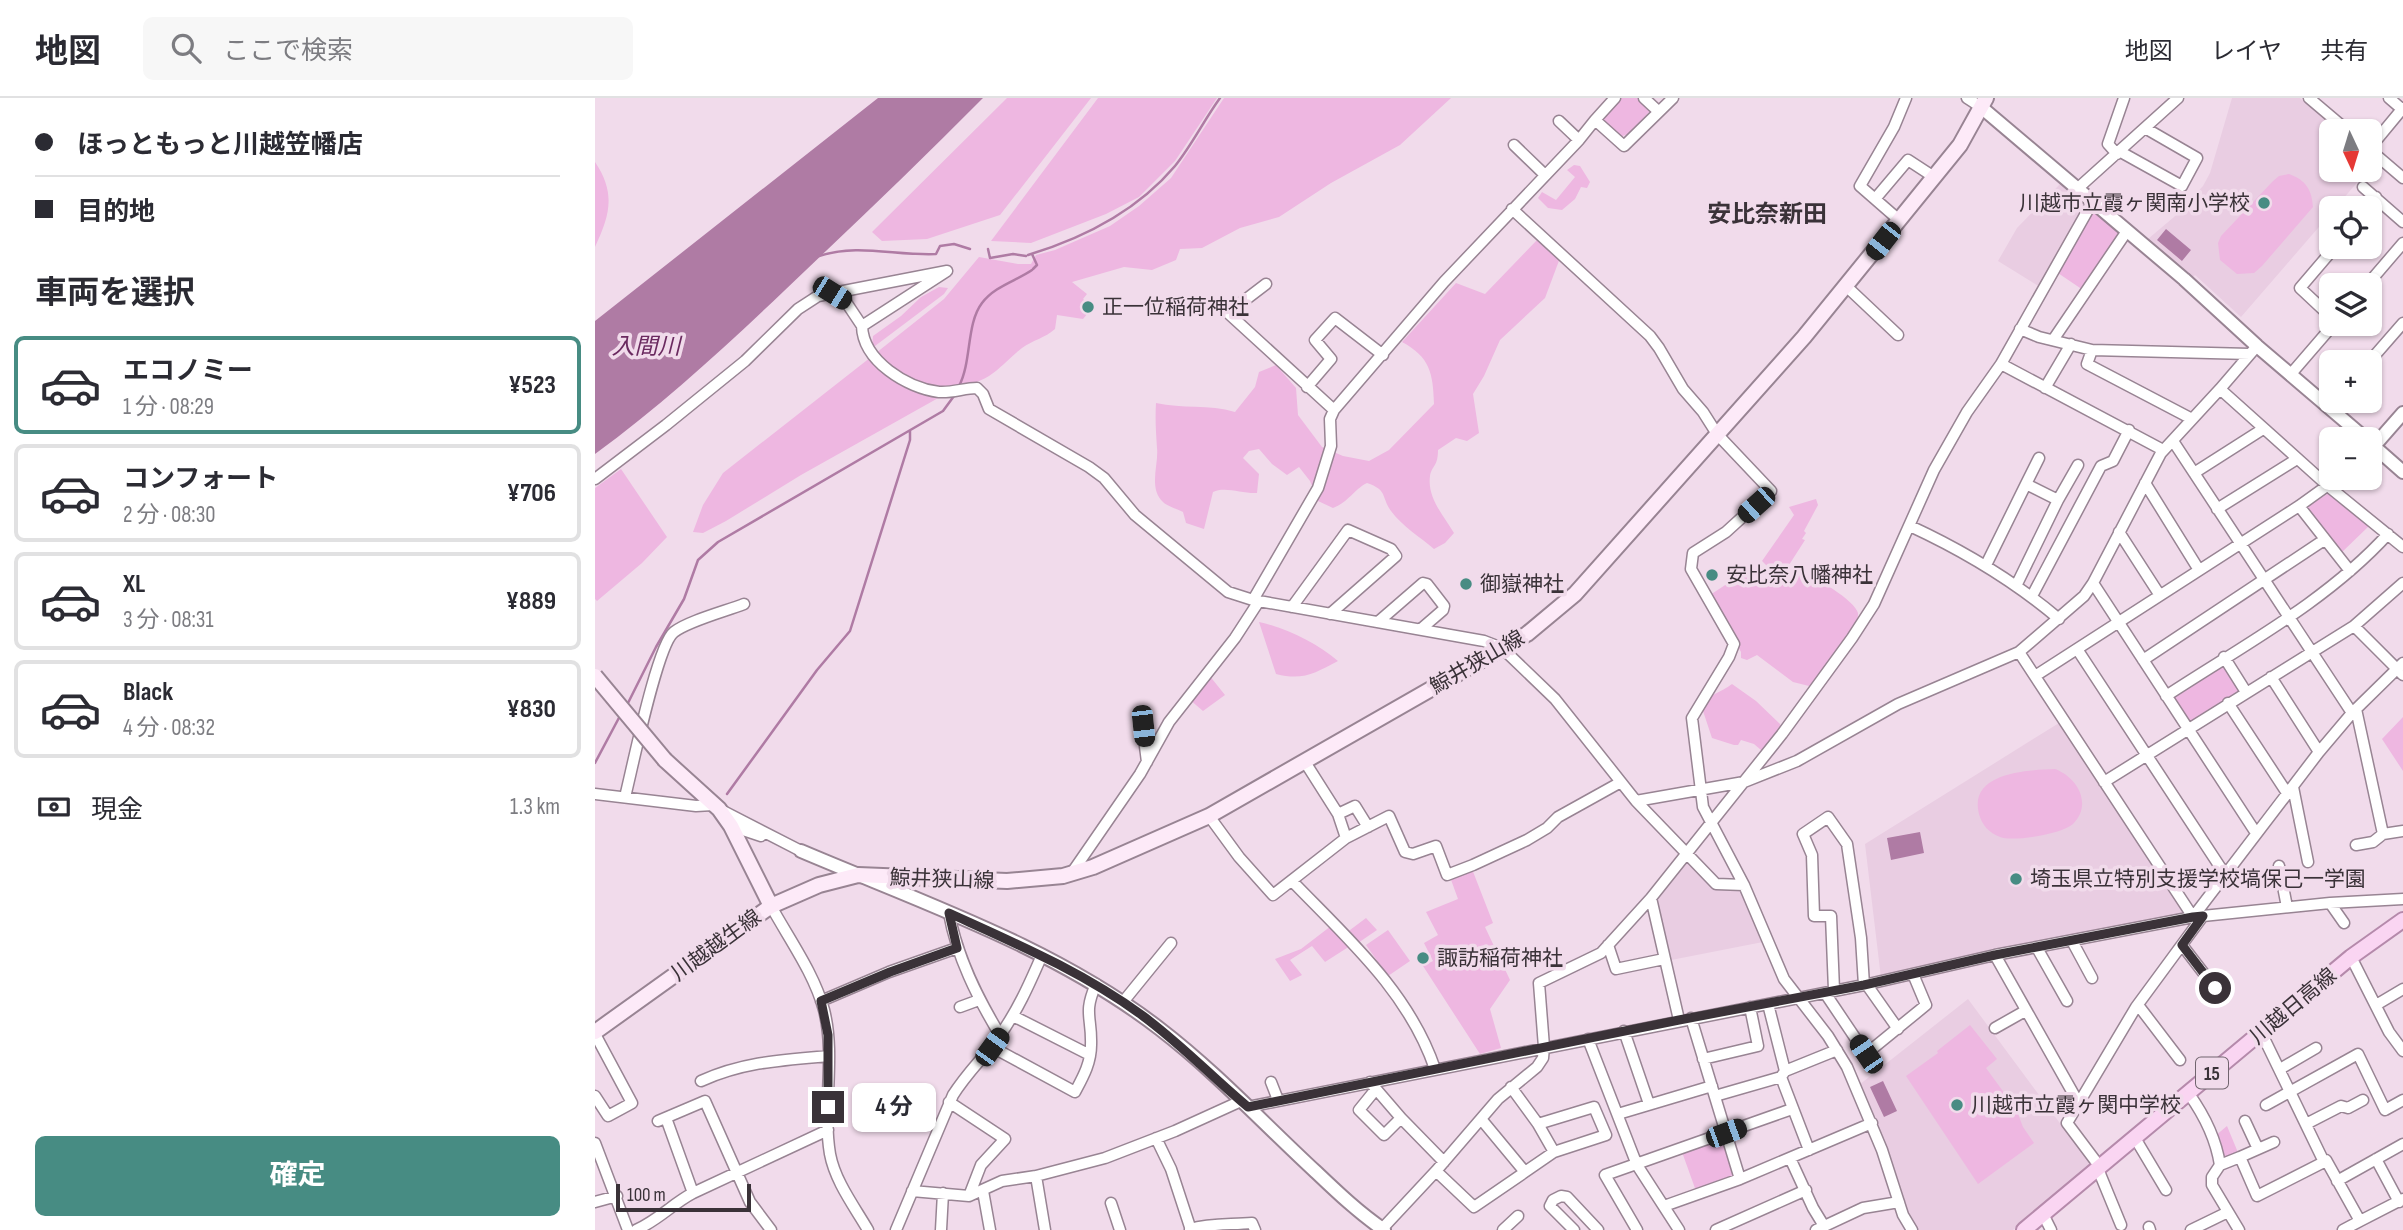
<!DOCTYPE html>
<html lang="ja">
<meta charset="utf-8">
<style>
:root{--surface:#fff;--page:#f7f7f7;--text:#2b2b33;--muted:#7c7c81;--line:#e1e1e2;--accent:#478c83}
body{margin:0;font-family:"Sofia Sans Condensed","Noto Sans JP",sans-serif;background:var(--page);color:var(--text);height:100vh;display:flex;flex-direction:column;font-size:26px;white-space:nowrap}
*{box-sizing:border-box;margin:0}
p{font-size:23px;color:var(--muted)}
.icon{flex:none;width:38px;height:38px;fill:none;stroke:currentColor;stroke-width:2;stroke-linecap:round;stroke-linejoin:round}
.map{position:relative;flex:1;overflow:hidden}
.side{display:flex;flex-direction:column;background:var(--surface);width:595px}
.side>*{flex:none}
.hud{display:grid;align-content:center;height:154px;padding:0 35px;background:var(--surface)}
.needle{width:46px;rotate:176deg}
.buttons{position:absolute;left:1724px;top:21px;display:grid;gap:14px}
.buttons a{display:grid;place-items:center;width:63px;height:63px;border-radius:10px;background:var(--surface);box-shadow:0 2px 5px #0004;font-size:35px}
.scale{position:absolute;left:21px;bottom:18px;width:135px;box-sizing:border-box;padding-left:7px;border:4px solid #3a3238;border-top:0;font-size:19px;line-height:24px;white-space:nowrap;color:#3a3238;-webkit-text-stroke:5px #f1dbeb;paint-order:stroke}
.end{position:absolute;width:32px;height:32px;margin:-16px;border:9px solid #3a3238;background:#fff;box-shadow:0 0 0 4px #fff}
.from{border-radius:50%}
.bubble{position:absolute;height:49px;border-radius:10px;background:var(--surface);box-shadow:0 2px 5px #0004;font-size:23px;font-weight:700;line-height:49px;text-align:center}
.car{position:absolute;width:21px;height:42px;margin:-21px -10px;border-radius:9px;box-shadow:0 0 5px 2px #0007;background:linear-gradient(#222 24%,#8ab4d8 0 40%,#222 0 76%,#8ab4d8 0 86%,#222 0)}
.hud b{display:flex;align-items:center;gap:24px;height:66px;font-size:26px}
.hud b+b{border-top:2px solid var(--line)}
.hud i{width:18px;height:18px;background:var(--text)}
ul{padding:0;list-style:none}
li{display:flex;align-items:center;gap:21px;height:98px;margin:0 14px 10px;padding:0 21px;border:4px solid var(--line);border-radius:10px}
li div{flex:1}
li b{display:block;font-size:26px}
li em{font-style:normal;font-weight:700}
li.current{border-color:var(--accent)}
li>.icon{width:63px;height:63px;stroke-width:1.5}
h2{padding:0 35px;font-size:32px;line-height:84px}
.pay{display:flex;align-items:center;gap:18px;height:77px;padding:0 35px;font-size:26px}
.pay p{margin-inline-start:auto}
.primary-button{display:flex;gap:14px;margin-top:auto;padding:14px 35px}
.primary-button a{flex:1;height:80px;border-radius:10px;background:var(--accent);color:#fff;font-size:28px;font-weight:700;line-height:80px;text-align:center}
header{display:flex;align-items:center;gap:42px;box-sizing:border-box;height:98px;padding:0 35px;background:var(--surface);border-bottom:2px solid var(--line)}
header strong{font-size:33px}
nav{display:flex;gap:38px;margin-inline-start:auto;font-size:24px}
.search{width:490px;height:63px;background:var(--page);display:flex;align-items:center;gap:18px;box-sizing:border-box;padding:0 24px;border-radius:10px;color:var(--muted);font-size:26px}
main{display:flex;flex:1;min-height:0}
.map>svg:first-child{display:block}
</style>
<header>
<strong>地図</strong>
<div class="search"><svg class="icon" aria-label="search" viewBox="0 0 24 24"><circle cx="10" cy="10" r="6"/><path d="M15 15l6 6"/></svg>ここで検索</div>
<nav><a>地図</a><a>レイヤ</a><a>共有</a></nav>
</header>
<main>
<section class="side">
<div class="hud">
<b><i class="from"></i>ほっともっと川越笠幡店</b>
<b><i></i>目的地</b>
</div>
<h2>車両を選択</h2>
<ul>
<li class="current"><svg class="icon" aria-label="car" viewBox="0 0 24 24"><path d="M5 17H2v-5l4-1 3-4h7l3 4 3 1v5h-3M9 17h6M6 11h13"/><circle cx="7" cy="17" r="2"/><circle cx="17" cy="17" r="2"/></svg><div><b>エコノミー</b><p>1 分 · 08:29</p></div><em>¥523</em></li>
<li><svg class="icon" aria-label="car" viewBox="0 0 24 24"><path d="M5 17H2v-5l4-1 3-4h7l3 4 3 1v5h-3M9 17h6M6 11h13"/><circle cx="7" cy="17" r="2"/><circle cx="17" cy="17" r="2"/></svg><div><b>コンフォート</b><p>2 分 · 08:30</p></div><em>¥706</em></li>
<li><svg class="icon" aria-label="car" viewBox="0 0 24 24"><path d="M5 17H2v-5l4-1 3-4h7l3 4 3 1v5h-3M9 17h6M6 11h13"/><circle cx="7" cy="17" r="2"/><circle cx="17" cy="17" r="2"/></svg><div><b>XL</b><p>3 分 · 08:31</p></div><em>¥889</em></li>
<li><svg class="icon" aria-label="car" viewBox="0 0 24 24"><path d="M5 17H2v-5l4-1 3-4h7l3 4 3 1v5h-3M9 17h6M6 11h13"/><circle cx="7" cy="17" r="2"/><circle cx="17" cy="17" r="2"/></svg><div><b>Black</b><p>4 分 · 08:32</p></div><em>¥830</em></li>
</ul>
<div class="pay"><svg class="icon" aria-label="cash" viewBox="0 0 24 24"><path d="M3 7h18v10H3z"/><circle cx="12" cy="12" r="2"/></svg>現金<p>1.3 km</p></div>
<div class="primary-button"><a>確定</a></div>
</section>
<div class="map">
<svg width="1808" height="1132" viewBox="0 0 1808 1132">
<rect width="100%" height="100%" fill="#f1dbeb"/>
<path fill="#e9cde2" d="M1637,0H1705L1744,33H1736V72H1773L1740,110H1736V115L1646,219L1600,177L1597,180L1553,141L1579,119L1608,88L1615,75Z
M1466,85L1491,107L1445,189L1403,163L1422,130Z
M1464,625L1591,817L1286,880L1270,746Z
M1091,759L1120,787L1146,790L1168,844L1071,863L1060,800Z
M1373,901L1467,1028L1498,1065L1418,1132H1320L1309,1114L1283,1031L1264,987Z"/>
<path fill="#eeb7e1" d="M412,0H496L405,117L332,141L287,143L277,134Z
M503,0H622L580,63L544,99L511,116L436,145L396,143Z
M629,0H856L805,47L736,85L684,119L645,130L607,150L585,151L581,162L557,172L529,169L477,184L492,196L488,201L498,209L488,221L462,217L460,231C450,240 438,242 427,250C415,259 406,270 394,278C367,294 332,293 306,276C297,271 289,262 281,255L349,201L384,159L423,166H436L441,157L460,152L515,128L544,108L576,80Z
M1024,0H1044L1056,12L1034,36L1024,39L1005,20Z
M0,64C21,95 15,117 0,149Z
M979,67L985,68L995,84L992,90L986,89L980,101L967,112L953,110L943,100L947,94L961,102L980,79L972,72Z
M1694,76C1711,82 1717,92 1718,109L1667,168L1659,175L1642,176L1625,162L1623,145L1626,138L1678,83L1684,78Z
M1497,111L1527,136L1488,192L1460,173Z
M943,141L965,160L950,200L905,242L889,278L878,296L884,335L872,343L861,340L843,352C843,369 837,367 835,378C832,400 849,418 859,435L850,445L839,451C825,439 807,428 796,413C786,399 793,392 772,385C758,392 754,404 738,410L723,403L715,383L704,369L692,377L677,366L664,351L654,353L648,360L664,376L662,395C648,396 630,388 618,394L609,431L591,425L588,414C582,411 572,408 568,404C553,390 564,366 562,350C561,334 560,321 561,305C587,311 614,306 640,314L660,289L664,274L681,267L701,290L703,317L727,349L748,358L774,363L794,352L839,306C838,275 835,259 807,244L861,185L890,196Z
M344,189L353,190L349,196L280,248H277L278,238L306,218L326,199Z
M276,259C298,284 313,290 345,299L206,377L131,423L108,435L98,434L108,407L128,375Z
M26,371L72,439L47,465L2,503L0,501V390Z
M1734,395H1738L1774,428L1744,457L1712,413V409Z
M1221,401L1223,407L1209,433L1211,435L1207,441L1210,442L1194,467L1181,477L1167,463L1199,417L1194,409Z
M1170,471L1188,486L1194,478L1206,473C1218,478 1260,502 1263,515C1265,532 1226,576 1214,588L1198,584L1162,557L1152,562L1146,560V554L1115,497L1153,472Z
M664,524C691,530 722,545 743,563C720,575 708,583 681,576Z
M1629,564L1646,592L1593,626L1575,598Z
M614,577L630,597L608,613L594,601Z
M1137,586L1161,603L1185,626L1186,631L1171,651L1166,652L1159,646L1146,642L1143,647H1139L1117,640L1106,607C1113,597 1127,594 1137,586Z
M1808,619V673L1787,641Z
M1460,671C1482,679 1498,706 1478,726C1467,736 1418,744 1405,739C1394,735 1387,727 1384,716C1373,674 1434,672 1460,671Z
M877,771L898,825L890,829L915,882L895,911L906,950L885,956L828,868L838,863L829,845L843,837L831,814L863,801L855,779Z
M771,820L782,832L763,845L751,835Z
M736,828L755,848L730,864L717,848L695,862L707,877L695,883L680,861L706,851Z
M793,832L815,863L793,878L771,847Z
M1375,927L1402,961L1391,970L1421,1011L1428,1029L1439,1045L1383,1086L1311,978L1343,955L1342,953Z
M1632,1028L1644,1057L1627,1064L1620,1038Z
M1124,1042L1128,1043L1139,1077L1137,1080L1101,1093L1087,1054Z"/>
<path fill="#af7ba4" d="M283,0H388C323,66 256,129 189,193C129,250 67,307 0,356V223Z
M1571,131L1596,152L1587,163L1562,142Z
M1325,734L1329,755L1296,762L1292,740Z
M1288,983L1302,1013L1289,1019L1275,989Z"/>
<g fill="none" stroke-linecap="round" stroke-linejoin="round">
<path stroke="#af7ba4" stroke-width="2.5" d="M393,151L395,160L418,156L431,158
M437,156L442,167L438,171
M433,157C489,140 542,113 580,68C597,47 609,22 625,0
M224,158C263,145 301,158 341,156L345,148L359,146L375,151
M364,288C377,263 371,226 387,205C400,188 421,183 437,172
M32,607L61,549L89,501L103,462L123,444L348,313L359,298
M0,665L26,616
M132,696L222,572L255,533L315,342V333"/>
<g stroke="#988493" stroke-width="13">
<path id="minor" d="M1049,0L1063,13
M1372,0L1386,9
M1714,0L1753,33
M1794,0L1808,12
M1000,22L1020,0
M964,23L984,42
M919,47L949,76
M1774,51L1808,10
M1774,51L1808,80
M1524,53L1587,88L1602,60L1550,30
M1522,56L1513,46L1529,0
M1768,89L1808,124
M1482,91L1583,0
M1280,101L1313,62L1339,79
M1772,110L1781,99
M917,111L1055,238L1064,250L1088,291L1108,314L1122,336L1176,393L1131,434L1098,455L1096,471L1139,546L1134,559L1097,620L1108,709L1149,787L1189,881L1233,938L1252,969L1287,1052L1308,1117L1317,1132
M1304,122L1265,88L1299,29L1311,0
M671,186L633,215L739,312
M1772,187L1808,145
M1251,188L1303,237
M1736,219L1705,190L1740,149
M267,228C268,263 312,290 344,294C358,295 369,290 382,290L388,296L394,311L494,369L509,380L540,417L633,494L658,502L889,543L907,550L960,601L1041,703L1149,684L1202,663L1303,606L1424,554L1489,498L1498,485L1566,355L1625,291L1662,248
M1425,231L1444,239L1497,252
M1458,242L1532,133
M1774,264L1808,225
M1406,266L1498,103
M1695,277L1739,226
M712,289L736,261L720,242L740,220L788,257
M1450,290L1476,246
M1625,291L1733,388L1808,449
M1597,321L1492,266L1497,252L1655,256
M1578,343L1757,615
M1599,375L1668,331
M0,381L71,327L150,263L203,211L223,198L352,173L267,228L251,204L237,195
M1550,385L1604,472
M1431,386L1444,360
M1463,402L1483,367
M1704,408L1755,473
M1622,411L1702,361
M1315,428C1369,453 1418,482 1464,521
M1524,434L1564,496
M1391,467L1431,386L1463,402L1421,488
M1498,485L1661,735
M1437,498L1506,368L1518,363L1534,332
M658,502L723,390L736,348L735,321L739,312L849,184L984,42L1000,22L1029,48L1078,0
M697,509L753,432L796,451L801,458L735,516
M783,524L828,485L832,486L849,508L848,512L826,531
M1759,528L1808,577
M1482,551L1631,778
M1424,554L1598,819L1724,654L1757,615L1808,565
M1629,559L1651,594
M1548,562L1729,442
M1440,578L1704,408L1743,380
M1676,579L1724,654
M1571,598C1647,548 1731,504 1793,436
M1633,605L1692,695
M546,617L552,664
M710,664L743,716L760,708L773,729
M1509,684L1759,528L1808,485
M1698,689L1713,764
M0,696L101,708L118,707
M30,699C37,672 62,547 79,534C93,523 131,513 149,506
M1041,703L1121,786L1149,787
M128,713L206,753
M743,716L751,740
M614,718L644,759L678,797L751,740L794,718L810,754L818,756L841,748L852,777L878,767L932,742L952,730L963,719L1026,684
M136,728L166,738
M1788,736L1808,733
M1761,747L1778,744L1788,736L1761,611
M1684,768L1692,809
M476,776L545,676L574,624L640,540L664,503
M697,783C752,840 814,894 840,971
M1056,800L1084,922
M1735,805L1749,825
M176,808C194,841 219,875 229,912C241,959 227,1009 235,1056C240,1083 259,1108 273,1132
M354,815C362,859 382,899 405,937
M1477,843L1497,880
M1013,847L1021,871L1069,861
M1587,847L1620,890
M1442,850L1472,903
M1400,857L1483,1004
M1756,859L1794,934L1808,953
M1272,887L1303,931
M1239,892L1236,818H1219L1217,757L1208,736L1233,719L1252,746L1266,840L1269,887
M1230,895L1271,956L1331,907L1318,876
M226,903L294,874L362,850
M528,904L576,845
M1173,906L1190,973L1186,979L1214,1052
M1543,907L1585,962
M1781,907L1808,891
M365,909L384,902
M418,918L495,957
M1096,920L1145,1081
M1400,930L1430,913
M1029,933L1054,1006
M1666,934L1729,1064L1731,1062L1765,1123L1748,1132
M0,936L37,1005L13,1018L0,998
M993,941L1042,1067L1084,1132
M397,949L480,994C488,979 496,965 496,947C497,918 488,916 501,886
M1108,961L1163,948L1155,909
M1685,971L1721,950
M1190,973L1242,952
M106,983C148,964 187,962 233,958
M676,984L683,1002
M775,984L806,1020L789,1037L764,1012L781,991
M916,989L943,1026L999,1009L1011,1037L959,1054L943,1026
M1594,996C1609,1017 1621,1041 1625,1067L1617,1079V1087L1644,1132
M1120,998L1186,979
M354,1004L410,1041L386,1067L374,1098
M1671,1007L1763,956L1790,1012L1808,1002
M653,1009L1269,887L1400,857L1598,819L1735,805L1808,801
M1023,1016L1117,988
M71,1020L98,1095
M806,1020L849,1064
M63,1023L110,1003L155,1104L176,1132
M1650,1023L1663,1051
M1711,1026L1746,1008L1753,1010L1768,1002
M561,1040L576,1071L596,1132
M1540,1040L1571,1092
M0,1045L33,1132
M1645,1059L1679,1044
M1195,1060L1218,1110L1229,1128
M1781,1061L1804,1104
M1625,1067L1645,1059L1662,1098L1729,1064
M1505,1069L1472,1025L1541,909L1608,818
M1503,1071L1526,1127
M841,1073L879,1109L930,1074L886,1021
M930,1074L959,1054
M441,1078L450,1132
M1742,1083L1808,1046
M317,1093L374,1098L407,1083L441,1078L510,1060L580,1033L646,1003
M388,1093L395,1132
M0,1104L22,1098
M516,1105L525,1132
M1069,1108L1145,1081L1277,1025
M1448,1116L1456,1132
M1765,1123L1808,1101
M1554,1129L1555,1132
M595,1131C616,1125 635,1127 657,1125L660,1132
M41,1132C65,1121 77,1106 98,1095L233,1032
M301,1132L358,997C371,976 388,960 403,940C422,914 434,887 447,857
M346,1132L348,1095
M786,1132L841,1073L903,1001L942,969L948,960L949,949L944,885L1006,855L1056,800L1187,636L1257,540L1279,506L1339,372L1372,314L1406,266L1568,352
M908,1132L923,1118
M979,1132L955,1108L958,1102L966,1098L972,1099L1003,1132
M1042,1132L1010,1077L1197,1011
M1121,1132L1211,1092
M1221,1132L1268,1110L1304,1104
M1596,1132L1633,1114"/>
</g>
<g stroke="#988493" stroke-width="16">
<path id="tertiary" d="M1386,9L1589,181L1662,248L1771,341
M1774,344L1808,374
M1779,348L1808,315
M206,753C328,805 459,849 565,931C621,974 669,1026 721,1074C742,1094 764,1115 789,1132"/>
</g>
<g stroke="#988493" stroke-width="18">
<path id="secondary" d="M176,808L224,787L263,777L412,783L468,778L498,769L614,718L932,536L980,496L1209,239L1365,47L1391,0
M0,934L176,808L136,728L124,711L70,662"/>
</g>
<g stroke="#b58aab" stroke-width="18">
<path id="primary" d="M1429,1132L1756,859L1808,822"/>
</g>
<use href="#minor" stroke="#fff" stroke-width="10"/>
<use href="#tertiary" stroke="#fff" stroke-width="12"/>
<use href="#secondary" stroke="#fdeaf8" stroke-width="14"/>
<use href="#primary" stroke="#fad5f2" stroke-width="14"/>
<g stroke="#988493" stroke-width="18" stroke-linecap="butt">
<path id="secondary-bridge" d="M0,578L70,662"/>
</g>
<use href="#secondary-bridge" stroke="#fdeaf8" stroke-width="14"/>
</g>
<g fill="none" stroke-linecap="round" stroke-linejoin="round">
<path stroke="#3a3238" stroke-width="9" d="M233,1009V937L226,903L295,874L362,850L354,815C422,846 488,874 548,918C586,946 617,979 653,1009L1084,922L1269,887L1400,857L1598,819L1608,818L1587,847L1620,890"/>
</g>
<g fill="#478c83" stroke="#f1dbeb" stroke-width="2.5">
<circle cx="1669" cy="105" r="7"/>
<circle cx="493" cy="209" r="7"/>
<circle cx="1117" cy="477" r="7"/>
<circle cx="871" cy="486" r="7"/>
<circle cx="1421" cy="781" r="7"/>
<circle cx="828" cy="860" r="7"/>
<circle cx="1362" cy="1007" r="7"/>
</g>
<g text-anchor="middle" stroke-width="7" stroke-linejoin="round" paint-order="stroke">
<rect fill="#f1dbeb" stroke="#71656e" stroke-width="2" x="1601" y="959.5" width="32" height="31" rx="5"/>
<g font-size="19" font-weight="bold" fill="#3a3238">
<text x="1617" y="982">15</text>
</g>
<g font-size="21" fill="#3a3238" stroke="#f1dbeb" text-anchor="start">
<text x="1655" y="112" text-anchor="end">川越市立霞ヶ関南小学校</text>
<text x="507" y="216">正一位稲荷神社</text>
<text x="1131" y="484">安比奈八幡神社</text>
<text x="885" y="493">御嶽神社</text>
<text x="1435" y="788">埼玉県立特別支援学校塙保己一学園</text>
<text x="842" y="867">諏訪稲荷神社</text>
<text x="1376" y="1014">川越市立霞ヶ関中学校</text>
</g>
<g font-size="21" fill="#3a3238" stroke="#f1dbeb">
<text transform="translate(882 564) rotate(-30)" y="7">鯨井狭山線</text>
<text transform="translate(347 781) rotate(2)" y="7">鯨井狭山線</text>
<text transform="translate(121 847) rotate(-36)" y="7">川越越生線</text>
<text transform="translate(1698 908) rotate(-40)" y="7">川越日高線</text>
</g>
<g font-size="23" font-style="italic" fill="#6b2a60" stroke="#f1dbeb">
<text x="51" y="256">入間川</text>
</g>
<g font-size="24" font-weight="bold" fill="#3a3238" stroke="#f1dbeb">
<text x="1172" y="124">安比奈新田</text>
</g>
</g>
</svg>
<div class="buttons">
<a><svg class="needle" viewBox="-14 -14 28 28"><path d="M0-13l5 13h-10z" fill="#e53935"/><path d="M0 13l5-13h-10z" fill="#7c7c81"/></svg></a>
<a><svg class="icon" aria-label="locate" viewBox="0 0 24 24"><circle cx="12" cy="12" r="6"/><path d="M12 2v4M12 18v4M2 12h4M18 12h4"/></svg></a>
<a><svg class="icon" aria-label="layers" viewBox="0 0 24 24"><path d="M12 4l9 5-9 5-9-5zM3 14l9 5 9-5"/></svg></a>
<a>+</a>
<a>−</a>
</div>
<div class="scale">100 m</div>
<i class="end from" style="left:1620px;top:890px"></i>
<i class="end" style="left:233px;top:1009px"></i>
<div class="bubble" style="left:257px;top:985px;width:84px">4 分</div>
<i class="car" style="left:1288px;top:143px;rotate:218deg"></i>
<i class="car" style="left:237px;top:195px;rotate:122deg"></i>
<i class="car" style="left:1161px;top:407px;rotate:228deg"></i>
<i class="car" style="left:548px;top:628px;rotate:174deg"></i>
<i class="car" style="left:397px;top:949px;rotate:36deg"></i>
<i class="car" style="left:1271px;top:956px;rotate:326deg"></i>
<i class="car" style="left:1131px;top:1035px;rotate:70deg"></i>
</div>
</main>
